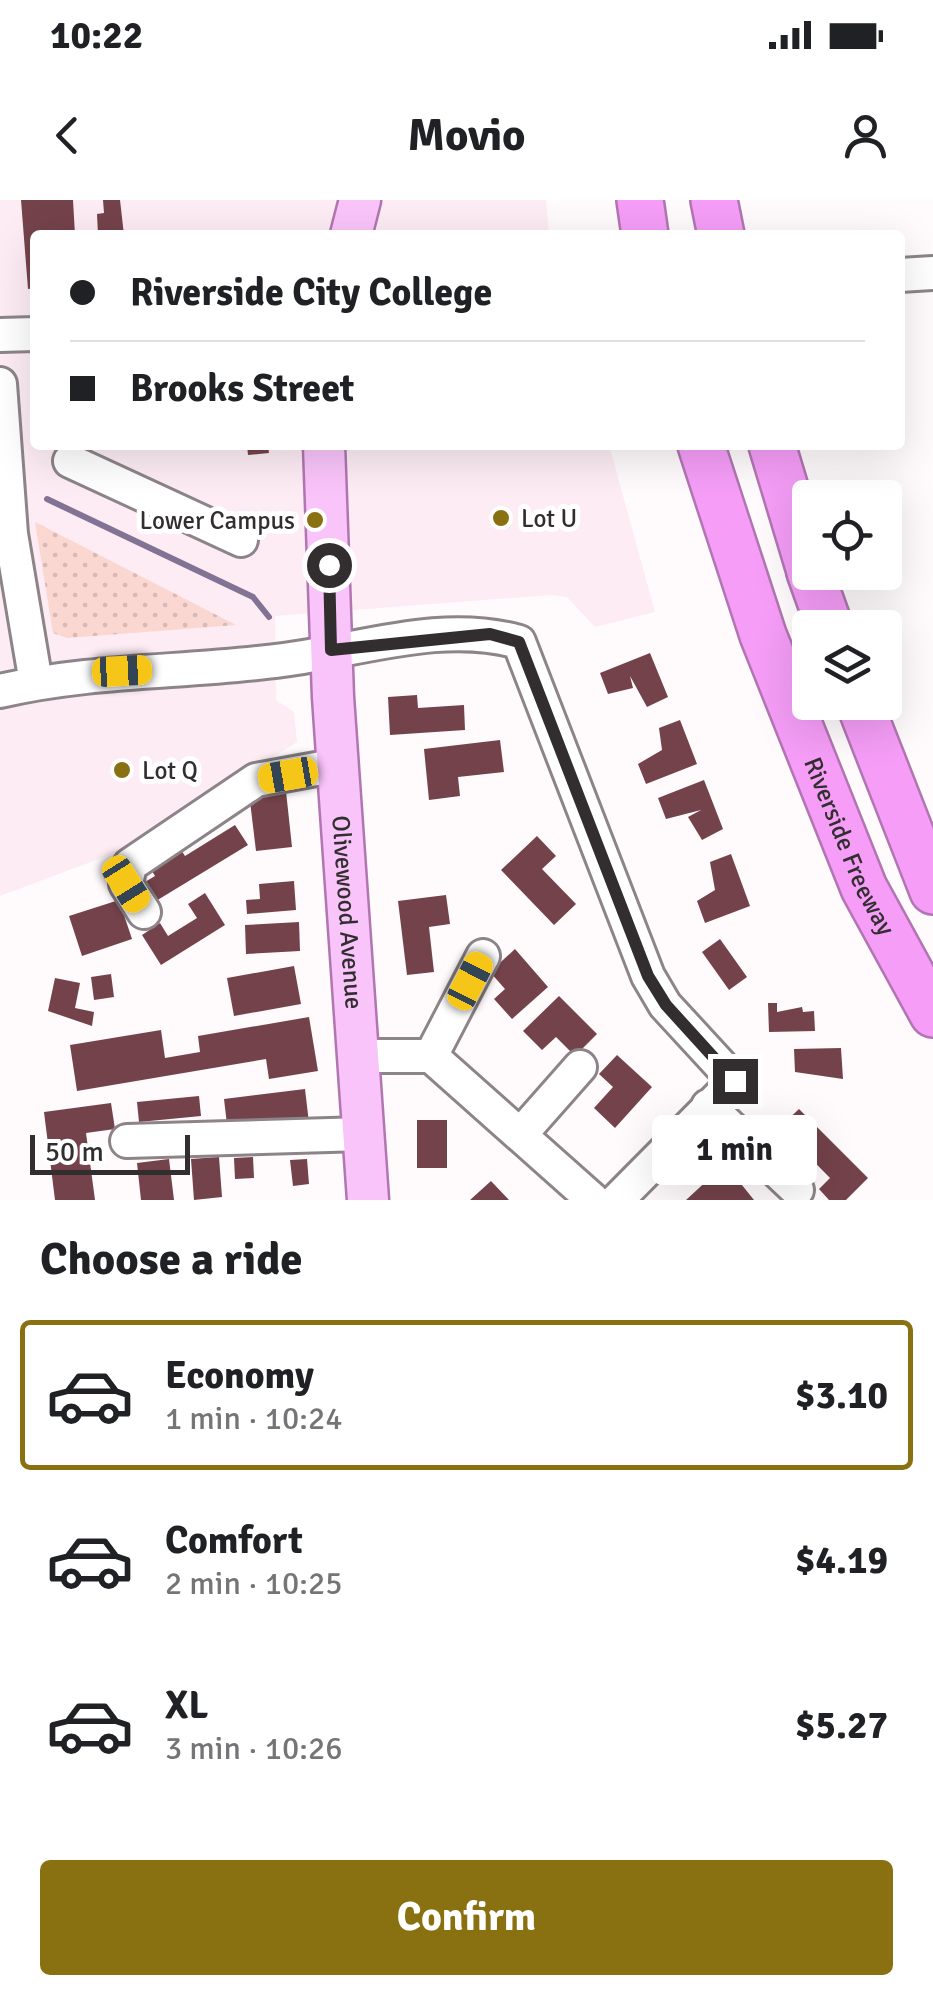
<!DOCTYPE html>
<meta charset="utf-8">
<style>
:root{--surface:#fff;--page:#f6f6f6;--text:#202124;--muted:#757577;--line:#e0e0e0;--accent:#897011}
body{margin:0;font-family:Signika,sans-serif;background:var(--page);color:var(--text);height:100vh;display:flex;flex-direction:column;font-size:38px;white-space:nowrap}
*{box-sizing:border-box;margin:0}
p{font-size:32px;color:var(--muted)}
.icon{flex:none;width:55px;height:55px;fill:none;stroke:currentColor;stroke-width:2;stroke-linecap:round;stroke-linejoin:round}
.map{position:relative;height:1000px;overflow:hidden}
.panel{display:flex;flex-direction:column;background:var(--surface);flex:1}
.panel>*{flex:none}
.banner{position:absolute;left:30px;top:30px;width:875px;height:220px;border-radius:10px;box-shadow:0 10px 40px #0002;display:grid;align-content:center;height:220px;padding:0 40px;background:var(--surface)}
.controls{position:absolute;left:792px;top:280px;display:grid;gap:20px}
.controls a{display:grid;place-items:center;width:110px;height:110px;border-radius:10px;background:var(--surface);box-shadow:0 10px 40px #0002;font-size:50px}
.scale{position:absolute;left:30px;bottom:25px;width:160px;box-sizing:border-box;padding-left:10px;border:5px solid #322e30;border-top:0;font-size:28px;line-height:35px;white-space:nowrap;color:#322e30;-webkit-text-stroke:8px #fff;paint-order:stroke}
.end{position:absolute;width:45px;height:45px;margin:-22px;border:12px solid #322e30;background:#fff;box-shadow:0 0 0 5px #fff}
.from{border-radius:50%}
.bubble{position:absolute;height:70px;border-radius:10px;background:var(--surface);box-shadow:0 10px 40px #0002;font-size:32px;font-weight:700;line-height:70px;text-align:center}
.car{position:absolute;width:30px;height:60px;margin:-30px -15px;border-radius:12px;box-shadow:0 0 8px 2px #0007;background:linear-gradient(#f5c518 24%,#345 0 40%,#f5c518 0 76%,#345 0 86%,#f5c518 0)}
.banner b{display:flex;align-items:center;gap:35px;height:95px;font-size:38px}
.banner b+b{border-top:2px solid var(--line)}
.banner i{width:25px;height:25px;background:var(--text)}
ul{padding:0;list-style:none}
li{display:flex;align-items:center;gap:30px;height:150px;margin:0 20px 15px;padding:0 20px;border:5px solid transparent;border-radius:10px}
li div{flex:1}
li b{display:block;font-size:38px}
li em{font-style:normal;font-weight:700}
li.selected{border-color:var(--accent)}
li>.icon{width:90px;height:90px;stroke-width:1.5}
h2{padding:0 40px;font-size:45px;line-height:120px}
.button{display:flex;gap:20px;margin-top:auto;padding:20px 40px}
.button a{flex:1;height:115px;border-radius:10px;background:var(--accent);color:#fff;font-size:40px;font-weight:700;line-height:115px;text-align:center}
.status{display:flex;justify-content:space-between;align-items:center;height:70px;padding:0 50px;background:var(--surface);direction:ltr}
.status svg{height:28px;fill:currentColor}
header{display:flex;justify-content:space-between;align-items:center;height:130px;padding:0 40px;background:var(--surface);font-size:45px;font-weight:700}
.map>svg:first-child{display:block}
</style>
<div class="status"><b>10:22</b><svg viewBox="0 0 49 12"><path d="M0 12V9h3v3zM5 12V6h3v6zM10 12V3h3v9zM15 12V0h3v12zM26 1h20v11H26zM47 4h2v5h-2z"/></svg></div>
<header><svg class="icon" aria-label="back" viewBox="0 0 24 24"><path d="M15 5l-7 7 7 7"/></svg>Movio<svg class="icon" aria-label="person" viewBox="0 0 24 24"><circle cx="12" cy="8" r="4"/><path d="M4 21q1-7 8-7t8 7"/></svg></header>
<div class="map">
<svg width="933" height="1000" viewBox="0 0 933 1000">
<defs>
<pattern id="grass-dots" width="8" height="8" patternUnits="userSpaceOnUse" patternTransform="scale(2.5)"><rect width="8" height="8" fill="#fbd7d2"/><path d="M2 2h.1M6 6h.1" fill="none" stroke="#d8b9b5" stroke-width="1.8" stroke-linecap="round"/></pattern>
</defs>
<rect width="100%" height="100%" fill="#fffafc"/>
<path fill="#fdecf4" d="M0,0H546L549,35H35V245H609L655,412L595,427L567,397L551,395L275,416L276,500L294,512L297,542L128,648L0,696Z"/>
<path fill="url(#grass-dots)" d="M35,322L236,425L67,438L53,433Z"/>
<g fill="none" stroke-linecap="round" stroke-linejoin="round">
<path stroke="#827394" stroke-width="6" d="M47,299L253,397L269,417"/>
</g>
<path fill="#74424b" d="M21,0H73L75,35H35V88L28,89Z
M103,0H120L124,35H98L97,14L104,13Z
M247,245H268L269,253L248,255Z
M650,453L668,497L647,507L630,476L633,488L608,494L600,473Z
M417,495L418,508L464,505L465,530L390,535L388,497Z
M680,520L697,564L646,584L638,564L662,550L659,528Z
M500,540L504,572L458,577L460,596L429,600L424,549Z
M704,580L723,629L702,640L688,617L701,610L666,619L658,598Z
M285,582L292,647L256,651L249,593Z
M235,625L248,645L151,704L140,685L155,676L148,664L178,645L185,656Z
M537,636L556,656L542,669L576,704L554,725L501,670Z
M731,654L750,706L705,723L697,701L715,690L710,662Z
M294,681L296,710L247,714L246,700L260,699L259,684Z
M205,693L225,725L161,765L142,735L160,723L168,736L197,718L188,704Z
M446,695L450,724L429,727L434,772L407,775L398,701Z
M119,700L132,739L82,756L69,716Z
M299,722L300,751L246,754L245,725Z
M720,739L747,777L729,790L702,752Z
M515,749L548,787L512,819L494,799L505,789L490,772Z
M294,766L301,804L234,816L227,778Z
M111,774L114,797L94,800L91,777Z
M55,778L80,783L75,808L94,812L92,826L48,811Z
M559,796L597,834L575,856L556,837L542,850L523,831Z
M768,803H777V812L802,807L803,812L814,811L815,831L769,832Z
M309,817L318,871L269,879L266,859L77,891L70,845L161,830L165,858L200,852L198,836Z
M841,848L843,879L795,872L794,849Z
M617,855L652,887L615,928L594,908L613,887L599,874Z
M305,889L309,923L228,933L224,899Z
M199,896L201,916L139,922L137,902Z
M111,903L115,929L86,933L95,1000H55L44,912Z
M799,909L868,978L846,1000H829L819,989L830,978L780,927Z
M417,920H447V968H417Z
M219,957L222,997L194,1000L191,959Z
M253,957L254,978L235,979L234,958Z
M169,959L174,1000H141L137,963Z
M307,959L309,984L293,986L290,960Z
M725,964L754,1000H686Z
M491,981L509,1000H470Z"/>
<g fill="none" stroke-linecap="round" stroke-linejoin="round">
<g stroke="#8c8488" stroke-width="38">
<path id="minor" d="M900,75L933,73
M0,135L35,134
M0,184L11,334L36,483
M70,261L241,340
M0,491C94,469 188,473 283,460C360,450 442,420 519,442L648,776L665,805L735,881L617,1000
M144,712L126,684L130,665L256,580L338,565
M357,856H431L593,1000
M431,856L483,756
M708,906L797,990
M520,935L580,867
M127,941L363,934"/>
</g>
<g stroke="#b176b1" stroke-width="45">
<g id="major">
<path d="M351,35L360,0"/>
<path id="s1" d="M324,245L333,497L368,1000"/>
</g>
</g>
<g stroke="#b176b1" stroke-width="50">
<g id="highway">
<path d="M640,0L645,35"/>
<path d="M714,0L721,35"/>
<path id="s2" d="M701,245L763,435L864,688L933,814"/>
<path d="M772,245L810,371"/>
<path d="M810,372L830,428"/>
<path d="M859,502L933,691"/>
</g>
</g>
<use href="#minor" stroke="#fff" stroke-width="32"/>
<use href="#major" stroke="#f9c4fa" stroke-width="40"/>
<use href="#highway" stroke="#f59df7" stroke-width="45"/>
</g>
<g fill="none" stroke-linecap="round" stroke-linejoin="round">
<path stroke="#322e30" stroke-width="12" d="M329,365L331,450L490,434L519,442L648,776L666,805L735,881"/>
</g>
<g fill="#897011" stroke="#fff" stroke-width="4">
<circle cx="501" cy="318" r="10"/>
<circle cx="315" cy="320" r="10"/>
<circle cx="122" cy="570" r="10"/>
</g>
<g text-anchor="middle" stroke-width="10" stroke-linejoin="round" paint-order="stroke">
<g font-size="25" fill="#322e30" stroke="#fff" text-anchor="start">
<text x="521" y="327">Lot U</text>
<text x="295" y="329" text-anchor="end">Lower Campus</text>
<text x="142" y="579">Lot Q</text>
</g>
<g font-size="25" fill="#322e30" stroke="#fff">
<text dy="9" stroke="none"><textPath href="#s2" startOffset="428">Riverside Freeway</textPath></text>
<text dy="9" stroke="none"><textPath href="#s1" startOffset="468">Olivewood Avenue</textPath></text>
</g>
</g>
</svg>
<div class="controls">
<a><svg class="icon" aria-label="locate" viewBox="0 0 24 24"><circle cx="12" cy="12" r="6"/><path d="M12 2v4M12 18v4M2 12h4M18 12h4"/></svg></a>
<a><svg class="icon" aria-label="layers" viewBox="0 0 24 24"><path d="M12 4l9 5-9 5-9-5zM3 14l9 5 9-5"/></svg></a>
</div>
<div class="scale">50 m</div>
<i class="end from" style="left:329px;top:365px"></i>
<i class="end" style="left:735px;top:881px"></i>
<div class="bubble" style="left:652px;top:915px;width:165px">1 min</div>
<i class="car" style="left:122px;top:471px;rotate:87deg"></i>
<i class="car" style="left:288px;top:575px;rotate:260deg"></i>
<i class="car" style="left:126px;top:684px;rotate:148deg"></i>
<i class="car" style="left:470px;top:781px;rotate:27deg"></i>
<div class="banner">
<b><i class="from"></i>Riverside City College</b>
<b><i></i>Brooks Street</b>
</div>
</div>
<section class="panel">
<h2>Choose a ride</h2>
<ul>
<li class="selected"><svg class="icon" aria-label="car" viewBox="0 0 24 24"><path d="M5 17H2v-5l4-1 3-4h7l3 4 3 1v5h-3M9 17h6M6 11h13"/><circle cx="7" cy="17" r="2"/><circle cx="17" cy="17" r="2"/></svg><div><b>Economy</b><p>1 min · 10:24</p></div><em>$3.10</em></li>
<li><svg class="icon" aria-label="car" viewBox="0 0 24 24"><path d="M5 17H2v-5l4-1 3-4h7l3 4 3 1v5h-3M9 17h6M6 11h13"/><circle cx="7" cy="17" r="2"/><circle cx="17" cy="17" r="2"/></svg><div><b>Comfort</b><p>2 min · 10:25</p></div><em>$4.19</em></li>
<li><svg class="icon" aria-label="car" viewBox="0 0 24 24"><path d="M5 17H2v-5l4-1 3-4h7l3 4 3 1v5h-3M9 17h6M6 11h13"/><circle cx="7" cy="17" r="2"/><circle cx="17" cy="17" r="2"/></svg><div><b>XL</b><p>3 min · 10:26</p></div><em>$5.27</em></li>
</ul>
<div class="button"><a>Confirm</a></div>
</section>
